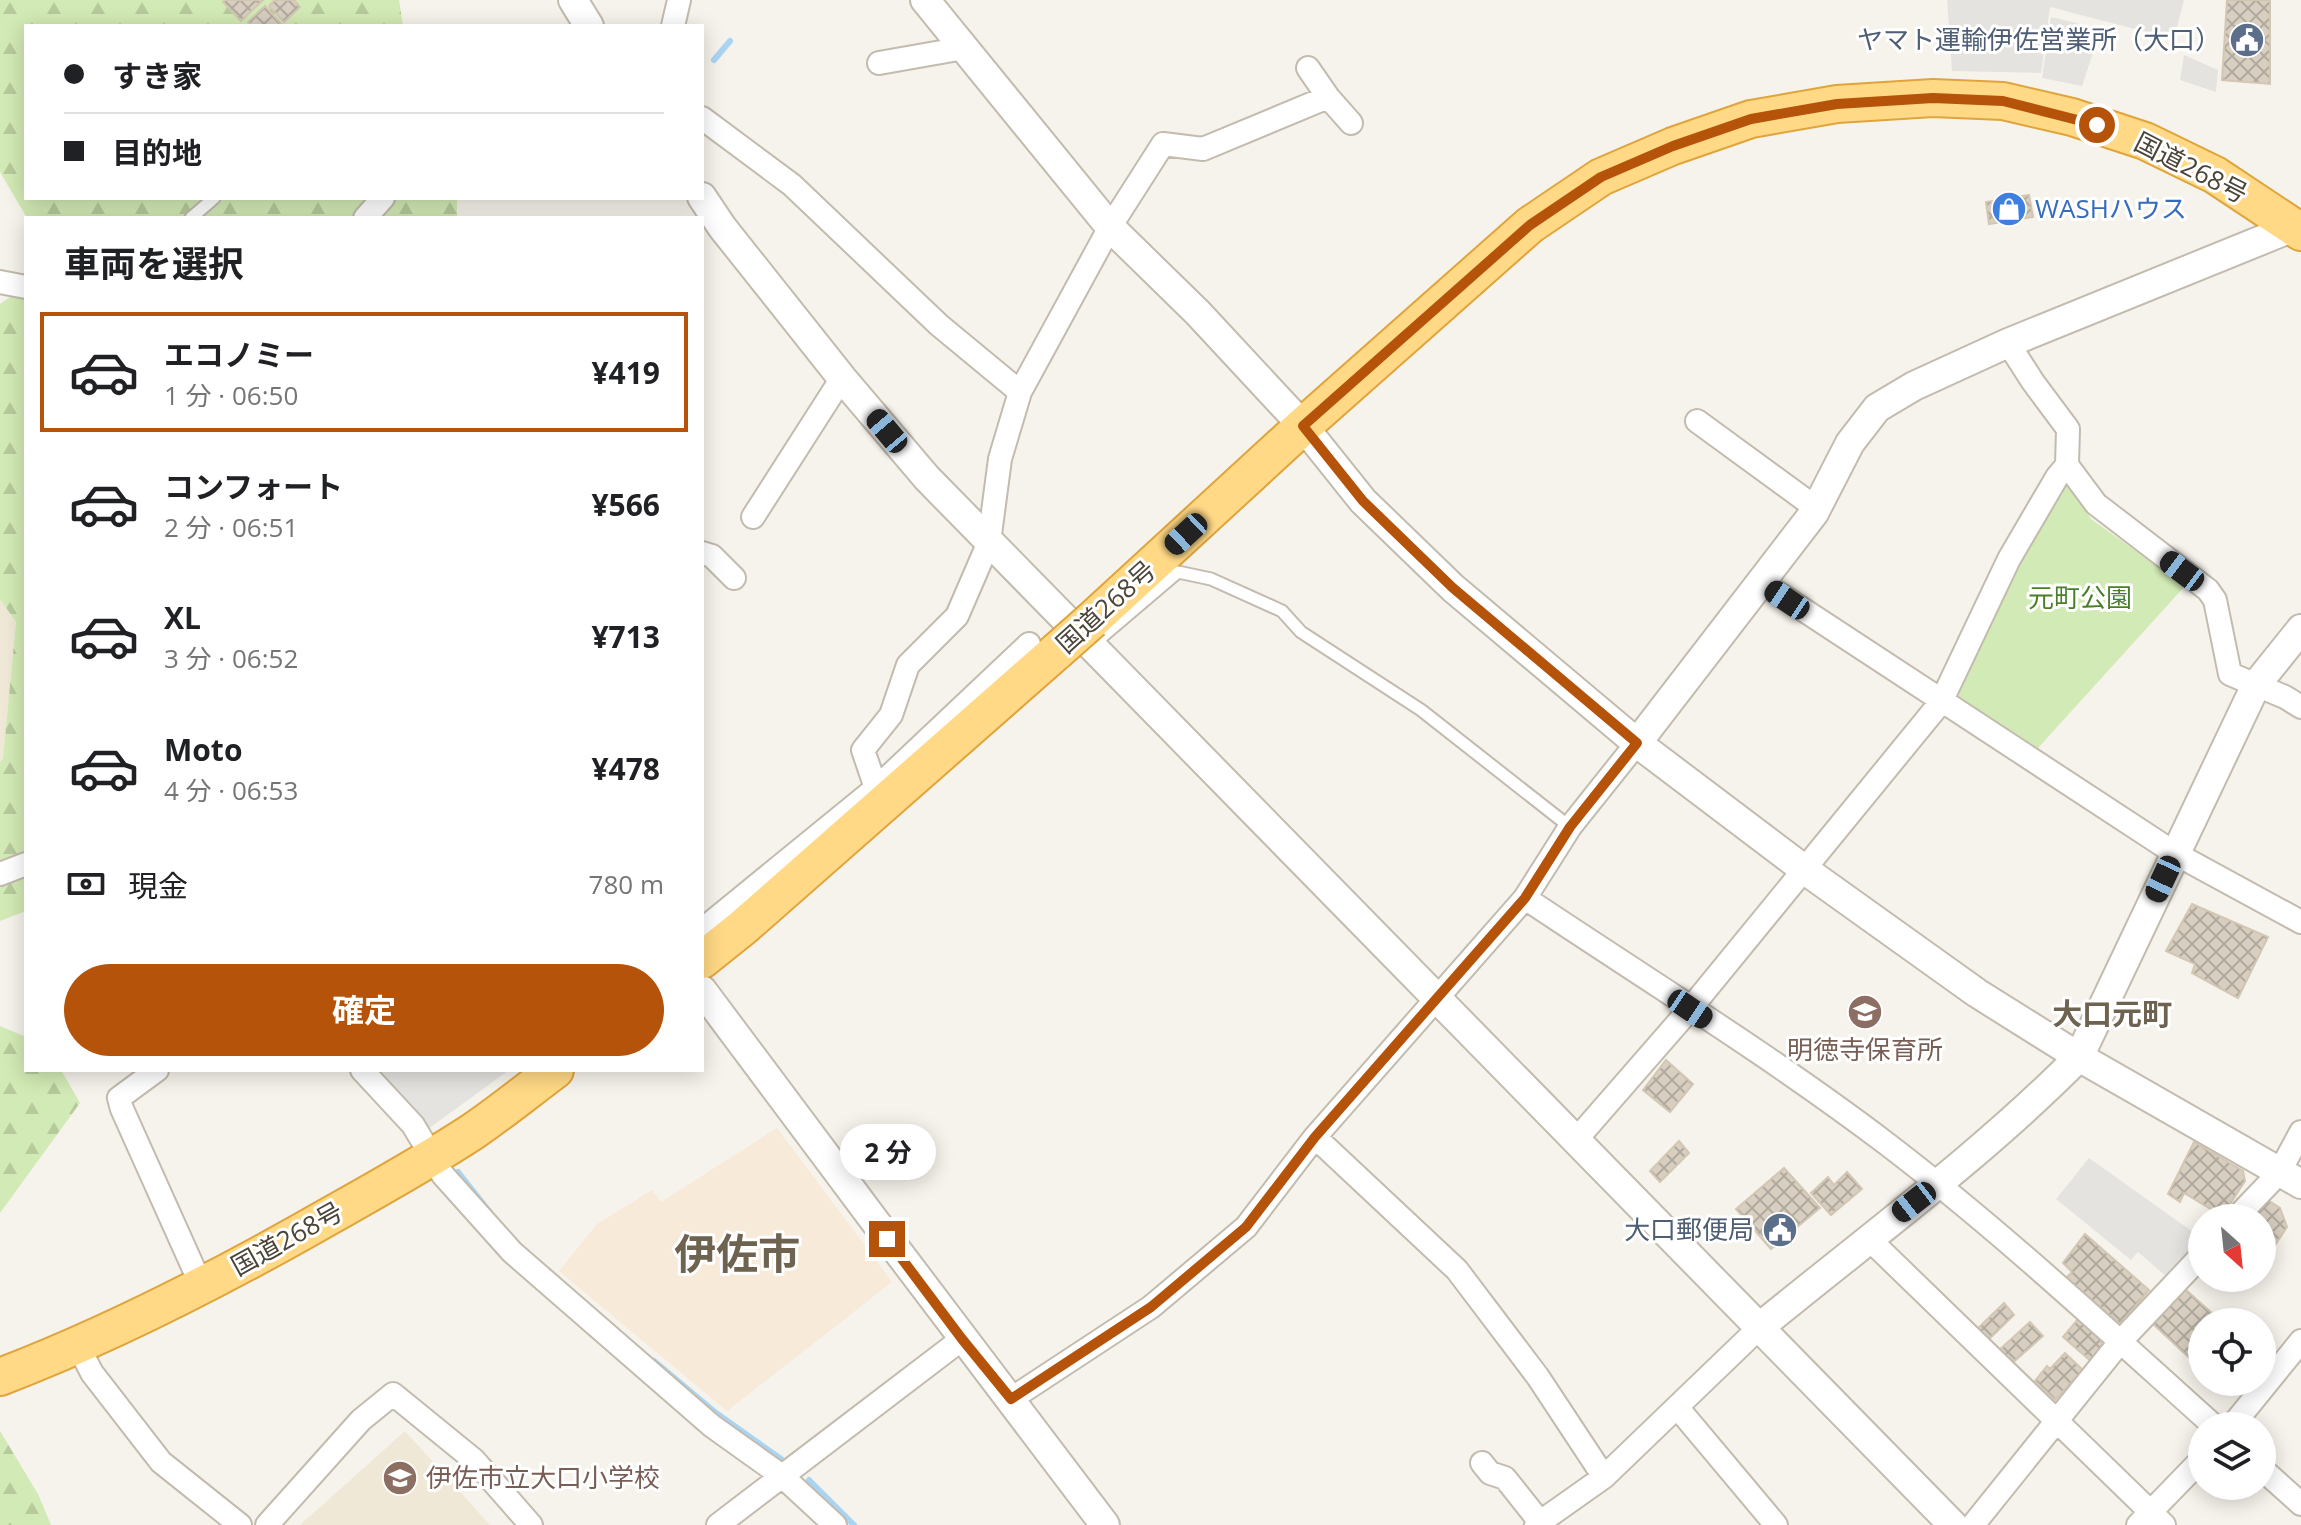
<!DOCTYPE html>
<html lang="ja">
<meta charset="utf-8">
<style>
:root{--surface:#fff;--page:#f2f2f2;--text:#202124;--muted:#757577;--line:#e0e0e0;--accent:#b45309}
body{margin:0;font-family:"Open Sans","Noto Sans JP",sans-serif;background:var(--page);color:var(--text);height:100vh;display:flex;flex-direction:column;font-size:30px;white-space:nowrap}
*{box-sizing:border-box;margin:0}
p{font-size:26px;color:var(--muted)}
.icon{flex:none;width:44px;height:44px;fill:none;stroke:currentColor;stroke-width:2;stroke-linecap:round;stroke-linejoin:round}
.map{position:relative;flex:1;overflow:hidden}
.details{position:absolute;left:24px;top:216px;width:680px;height:856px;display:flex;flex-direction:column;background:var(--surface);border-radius:0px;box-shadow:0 4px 20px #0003}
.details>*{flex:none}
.banner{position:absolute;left:24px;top:24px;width:680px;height:176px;border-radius:0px;box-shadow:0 4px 20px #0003;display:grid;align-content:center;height:176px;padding:0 40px;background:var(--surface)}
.needle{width:52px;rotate:153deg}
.buttons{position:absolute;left:2188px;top:1204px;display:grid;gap:16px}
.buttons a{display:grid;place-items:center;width:88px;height:88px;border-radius:50%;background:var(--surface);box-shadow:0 4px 20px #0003;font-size:40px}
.end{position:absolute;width:36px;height:36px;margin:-18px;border:10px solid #b45309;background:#fff;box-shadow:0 0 0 4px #fff}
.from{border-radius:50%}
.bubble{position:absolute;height:56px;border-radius:28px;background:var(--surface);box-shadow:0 4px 20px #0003;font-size:26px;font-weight:700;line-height:56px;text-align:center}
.car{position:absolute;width:24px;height:48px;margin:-24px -12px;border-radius:10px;box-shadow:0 0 6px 2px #0007;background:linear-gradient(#222 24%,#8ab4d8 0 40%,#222 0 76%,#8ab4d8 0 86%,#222 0)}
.banner b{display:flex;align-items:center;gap:28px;height:76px;font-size:30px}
.banner b+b{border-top:2px solid var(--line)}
.banner i{width:20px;height:20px;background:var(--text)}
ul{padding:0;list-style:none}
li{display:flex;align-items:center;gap:24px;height:120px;margin:0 16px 12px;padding:0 24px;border:4px solid transparent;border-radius:0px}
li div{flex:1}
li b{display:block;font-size:30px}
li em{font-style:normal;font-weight:700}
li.selected{border-color:var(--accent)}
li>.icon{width:72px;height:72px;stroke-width:1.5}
h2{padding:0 40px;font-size:36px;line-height:96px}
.pay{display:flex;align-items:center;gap:20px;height:88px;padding:0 40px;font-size:30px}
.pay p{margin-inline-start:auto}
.cta{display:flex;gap:16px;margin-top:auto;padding:16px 40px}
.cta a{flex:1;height:92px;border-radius:48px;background:var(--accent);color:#fff;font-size:32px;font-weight:700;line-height:92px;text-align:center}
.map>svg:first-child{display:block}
</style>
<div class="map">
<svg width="2301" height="1525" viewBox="0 0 2301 1525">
<defs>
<pattern id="forest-firs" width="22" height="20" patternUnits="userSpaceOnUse" patternTransform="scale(2)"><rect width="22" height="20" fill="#d2eab5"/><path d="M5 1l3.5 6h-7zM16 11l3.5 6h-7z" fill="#b6ca9c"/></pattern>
<pattern id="building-cross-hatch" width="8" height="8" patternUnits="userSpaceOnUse" patternTransform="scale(2)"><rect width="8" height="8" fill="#d8cfc1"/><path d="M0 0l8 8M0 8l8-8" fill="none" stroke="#b1aa9e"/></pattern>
</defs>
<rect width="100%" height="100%" fill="#f6f3ec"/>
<path fill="#f7ead8" d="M777,1128L892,1282L727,1411L559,1271L597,1224L652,1190L661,1202Z"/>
<path fill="#efe8d6" d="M0,599L16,622L3,760L0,762Z
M405,1431L490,1525H300Z"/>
<path fill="#d2eab5" d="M2063,483L2071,485L2091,519L2185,586L2038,748L1961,700L1957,693L2056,486Z"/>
<path fill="url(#forest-firs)" d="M0,0H399L403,26H26V198H457V218H27L0,172Z
M26,286V911L0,921V762L3,759L16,622L0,599V304Z
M0,1026L26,1037V1070H61L80,1103L0,1213Z
M0,1431L38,1494L51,1525H0Z"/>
<path fill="#e5e3e0" d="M1947,0H2184L2174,39L2050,7L2041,73L1952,71Z
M2051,17L2101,29L2082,86L2042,78Z
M2184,55L2218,70L2216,92L2180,80Z
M380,1070H509L428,1129Z
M2089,1158L2200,1237L2167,1277L2138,1252L2131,1260L2056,1199Z"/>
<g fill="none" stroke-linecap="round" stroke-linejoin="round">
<path stroke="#a9d4f2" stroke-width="6" d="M714,60L730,41
M458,1172L489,1211
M654,1361L716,1413L781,1459
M809,1480L854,1525"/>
</g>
<path fill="url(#building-cross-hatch)" stroke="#d3c7b4" stroke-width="2" d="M225,0H263L241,21L223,2Z
M275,0H294L300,7L284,22L269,6Z
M2227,0H2270V84L2222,80Z
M265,6L283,26H251L248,22Z
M2029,195L2033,217L1989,224L1986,202Z
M2192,904L2268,937L2238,998L2192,973L2195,964L2166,951Z
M1666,1060L1693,1084L1670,1112L1643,1090Z
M1679,1141L1689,1153L1660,1182L1650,1171Z
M2194,1142L2243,1171L2245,1181L2222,1216L2184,1193L2180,1202L2168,1194Z
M1784,1168L1820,1208L1771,1249L1736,1209Z
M1847,1172L1862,1189L1831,1215L1811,1193L1828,1177L1834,1185Z
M2260,1195L2280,1208L2287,1227L2262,1265V1218H2244Z
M2085,1234L2149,1290L2120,1324L2066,1278L2072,1272L2063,1263Z
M2185,1289L2222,1322H2202L2200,1368L2153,1324Z
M2004,1303L2014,1315L1984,1344L1974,1332Z
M2079,1318L2103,1338V1349L2092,1362L2063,1337Z
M2030,1322L2043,1336L2010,1365L1998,1351Z
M2065,1353L2083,1370L2055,1400L2035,1381L2047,1366L2050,1369Z"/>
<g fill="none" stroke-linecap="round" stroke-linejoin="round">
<g stroke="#c2bbae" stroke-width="15">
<path id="service" d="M191,218L214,198
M1091,646L1178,572L1211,579L1282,611L1301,632L1421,710L1570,827"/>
</g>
<g stroke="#c2bbae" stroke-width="26">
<path id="minor" d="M673,26L679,0
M879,63L964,48
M1308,68L1328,97
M702,118L792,185L939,325L1020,392
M365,218L383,198
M0,282L26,287
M2008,343L2033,382L2068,429L2067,465L2096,504L2208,590L2215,600L2230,674L2285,697L2301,707
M1697,421L1816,508
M753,517L842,378
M702,553L712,556L734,578
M1761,582L2176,854L2301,922
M886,779L1029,644
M0,874L26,864
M1525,898C1646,979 1771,1056 1887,1144C2001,1231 2107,1330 2214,1426
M702,930L876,788L863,750L891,715L908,665L957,616L989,542L1000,459L1020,392L1110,227L1163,144L1203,149L1328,97L1351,123
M157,1070L119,1098L122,1109L202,1287
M362,1070L413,1125L443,1175L512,1252L712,1426L782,1476L835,1525
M1315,1137L1457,1270L1538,1377L1604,1477
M1575,1141L1690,1009L1941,702L2009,559L2057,477L2067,465
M2236,1218L2279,1173L2301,1132
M1868,1238L2164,1525
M77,1344L92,1373L161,1462L240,1525
M1011,1399L1151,1307L1246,1227L1315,1137L1525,898L1570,827L1637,743
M1677,1407L1776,1525
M2232,1426L2301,1341
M1482,1463L1490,1473L1505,1478L1540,1522
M2262,1469L2301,1504
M267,1525L361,1420L393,1394L474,1460L531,1525
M718,1525L962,1339
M1536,1525L1604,1477L1760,1327
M1973,1525L2120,1342L2202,1255
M2138,1525L2202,1459"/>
</g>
<g stroke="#c2bbae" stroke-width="32">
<path id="tertiary" d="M573,0L589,26
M925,0L1110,227L1198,313L1303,426L1363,501L1453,588L1637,743L1805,870L1977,993L2079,1057L2301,1184
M702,197L722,227L842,378L927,478L1953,1525
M1637,743L1814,513L1850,443L1877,408L1914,386L2008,343L2301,224
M702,990C835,1169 970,1348 1105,1525
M1760,1327C1867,1239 1981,1156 2079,1057L2256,685L2301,629"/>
</g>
<g stroke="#e0a43c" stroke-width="40">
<path id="trunk" d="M1092,620L1303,426L1530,225L1601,177L1673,146L1751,119L1837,104L1933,98L2003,101L2072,117L2145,141L2215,175L2301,232
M702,960L742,928L1057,651
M0,1377C105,1337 205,1286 303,1231C359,1199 417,1168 472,1132C500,1113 527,1091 555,1070"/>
</g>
<use href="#service" stroke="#fff" stroke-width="11"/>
<use href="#minor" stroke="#fff" stroke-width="22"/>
<use href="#tertiary" stroke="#fff" stroke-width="28"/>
<use href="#trunk" stroke="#ffd985" stroke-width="36"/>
<g stroke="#e0a43c" stroke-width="40" stroke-linecap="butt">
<path id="trunk-bridge" d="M1057,651L1092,620"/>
</g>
<use href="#trunk-bridge" stroke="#ffd985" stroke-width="36"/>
</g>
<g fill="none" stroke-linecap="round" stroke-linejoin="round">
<path stroke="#b45309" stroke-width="10" d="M887,1239L962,1339L1011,1399L1151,1307L1246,1227L1315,1137L1525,898L1570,827L1637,743L1453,588L1363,501L1303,426L1530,225L1601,177L1673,146L1751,119L1837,104L1933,98L2003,101L2097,125"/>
</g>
<defs>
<g id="civic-disc" transform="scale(1.8)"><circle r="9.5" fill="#5c6f8a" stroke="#fff"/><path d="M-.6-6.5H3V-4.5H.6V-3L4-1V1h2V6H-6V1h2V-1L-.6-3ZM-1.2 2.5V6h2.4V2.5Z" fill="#fff"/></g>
<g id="shop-disc" transform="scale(1.8)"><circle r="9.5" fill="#3f7fe0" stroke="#fff"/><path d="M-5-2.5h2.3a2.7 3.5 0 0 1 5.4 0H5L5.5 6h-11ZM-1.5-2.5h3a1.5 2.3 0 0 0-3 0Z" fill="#fff"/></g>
<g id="school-disc" transform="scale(1.8)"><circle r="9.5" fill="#8d6e63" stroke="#fff"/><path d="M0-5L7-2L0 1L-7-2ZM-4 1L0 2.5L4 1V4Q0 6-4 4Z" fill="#fff"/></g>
</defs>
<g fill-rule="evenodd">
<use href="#civic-disc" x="2247" y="40"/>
<use href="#shop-disc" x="2009" y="209"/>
<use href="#school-disc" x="1865" y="1012"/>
<use href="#civic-disc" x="1780" y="1230"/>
<use href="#school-disc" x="400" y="1478"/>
</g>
<g text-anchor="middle" stroke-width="6" stroke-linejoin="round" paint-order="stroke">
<g font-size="26" fill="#4e5e75" stroke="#fff" text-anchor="end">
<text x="2221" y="49">ヤマト運輸伊佐営業所（大口）</text>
<text x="1754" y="1239">大口郵便局</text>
</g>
<g font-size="26" fill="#4b4439" stroke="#fff">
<text transform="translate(2191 168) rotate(27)" y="9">国道268号</text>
<text transform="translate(1106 607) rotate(-42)" y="9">国道268号</text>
<text transform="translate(287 1239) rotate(-29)" y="9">国道268号</text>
</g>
<g font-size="26" fill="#366cbe" stroke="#fff" text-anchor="start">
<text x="2035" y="218">WASHハウス</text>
</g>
<g font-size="26" fill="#4a7f2a" stroke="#fff">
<text x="2080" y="607">元町公園</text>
</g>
<g font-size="26" fill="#785e54" stroke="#fff">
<text x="1865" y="1059">明徳寺保育所</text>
<text x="426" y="1487" text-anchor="start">伊佐市立大口小学校</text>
</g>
<g font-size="30" font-weight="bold" fill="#6e6250" stroke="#fff">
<text x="2112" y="1025">大口元町</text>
</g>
<g font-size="42" font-weight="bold" fill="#6e6250" stroke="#fff">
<text x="737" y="1269">伊佐市</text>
</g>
</g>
</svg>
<div class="buttons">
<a><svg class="needle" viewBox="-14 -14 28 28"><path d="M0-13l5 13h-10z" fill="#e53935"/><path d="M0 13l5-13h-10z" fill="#757577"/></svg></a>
<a><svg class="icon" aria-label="locate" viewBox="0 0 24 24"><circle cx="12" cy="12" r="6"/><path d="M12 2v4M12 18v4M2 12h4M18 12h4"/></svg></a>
<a><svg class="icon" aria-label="layers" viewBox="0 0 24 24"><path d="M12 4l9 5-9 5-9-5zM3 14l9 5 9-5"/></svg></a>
</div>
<i class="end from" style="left:2097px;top:125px"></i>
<i class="end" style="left:887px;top:1239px"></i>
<div class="bubble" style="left:840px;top:1124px;width:96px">2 分</div>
<i class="car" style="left:887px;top:431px;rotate:320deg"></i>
<i class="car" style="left:1186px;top:534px;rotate:227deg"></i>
<i class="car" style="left:2182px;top:571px;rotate:307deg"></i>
<i class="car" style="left:1787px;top:600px;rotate:304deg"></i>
<i class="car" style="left:2163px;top:879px;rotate:205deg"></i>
<i class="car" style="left:1690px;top:1009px;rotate:124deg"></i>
<i class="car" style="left:1914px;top:1202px;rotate:232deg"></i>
<div class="banner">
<b><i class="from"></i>すき家</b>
<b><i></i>目的地</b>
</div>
<section class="details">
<h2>車両を選択</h2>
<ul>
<li class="selected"><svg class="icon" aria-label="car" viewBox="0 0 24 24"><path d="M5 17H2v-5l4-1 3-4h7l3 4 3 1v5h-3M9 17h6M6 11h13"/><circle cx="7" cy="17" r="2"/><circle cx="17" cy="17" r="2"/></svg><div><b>エコノミー</b><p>1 分 · 06:50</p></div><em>¥419</em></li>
<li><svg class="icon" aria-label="car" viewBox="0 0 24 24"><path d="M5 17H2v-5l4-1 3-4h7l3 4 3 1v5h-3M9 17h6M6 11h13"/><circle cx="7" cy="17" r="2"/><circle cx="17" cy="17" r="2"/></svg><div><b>コンフォート</b><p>2 分 · 06:51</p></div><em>¥566</em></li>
<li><svg class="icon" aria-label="car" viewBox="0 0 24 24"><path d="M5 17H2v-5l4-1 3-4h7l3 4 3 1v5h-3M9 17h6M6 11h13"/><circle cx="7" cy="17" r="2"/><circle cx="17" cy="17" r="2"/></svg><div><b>XL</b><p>3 分 · 06:52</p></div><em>¥713</em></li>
<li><svg class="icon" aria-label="car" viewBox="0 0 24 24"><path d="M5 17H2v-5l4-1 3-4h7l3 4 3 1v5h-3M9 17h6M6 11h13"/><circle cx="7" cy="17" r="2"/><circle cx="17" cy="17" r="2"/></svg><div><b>Moto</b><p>4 分 · 06:53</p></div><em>¥478</em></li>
</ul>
<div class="pay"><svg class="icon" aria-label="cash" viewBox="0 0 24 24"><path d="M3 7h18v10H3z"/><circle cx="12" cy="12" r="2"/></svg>現金<p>780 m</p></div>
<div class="cta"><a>確定</a></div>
</section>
</div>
